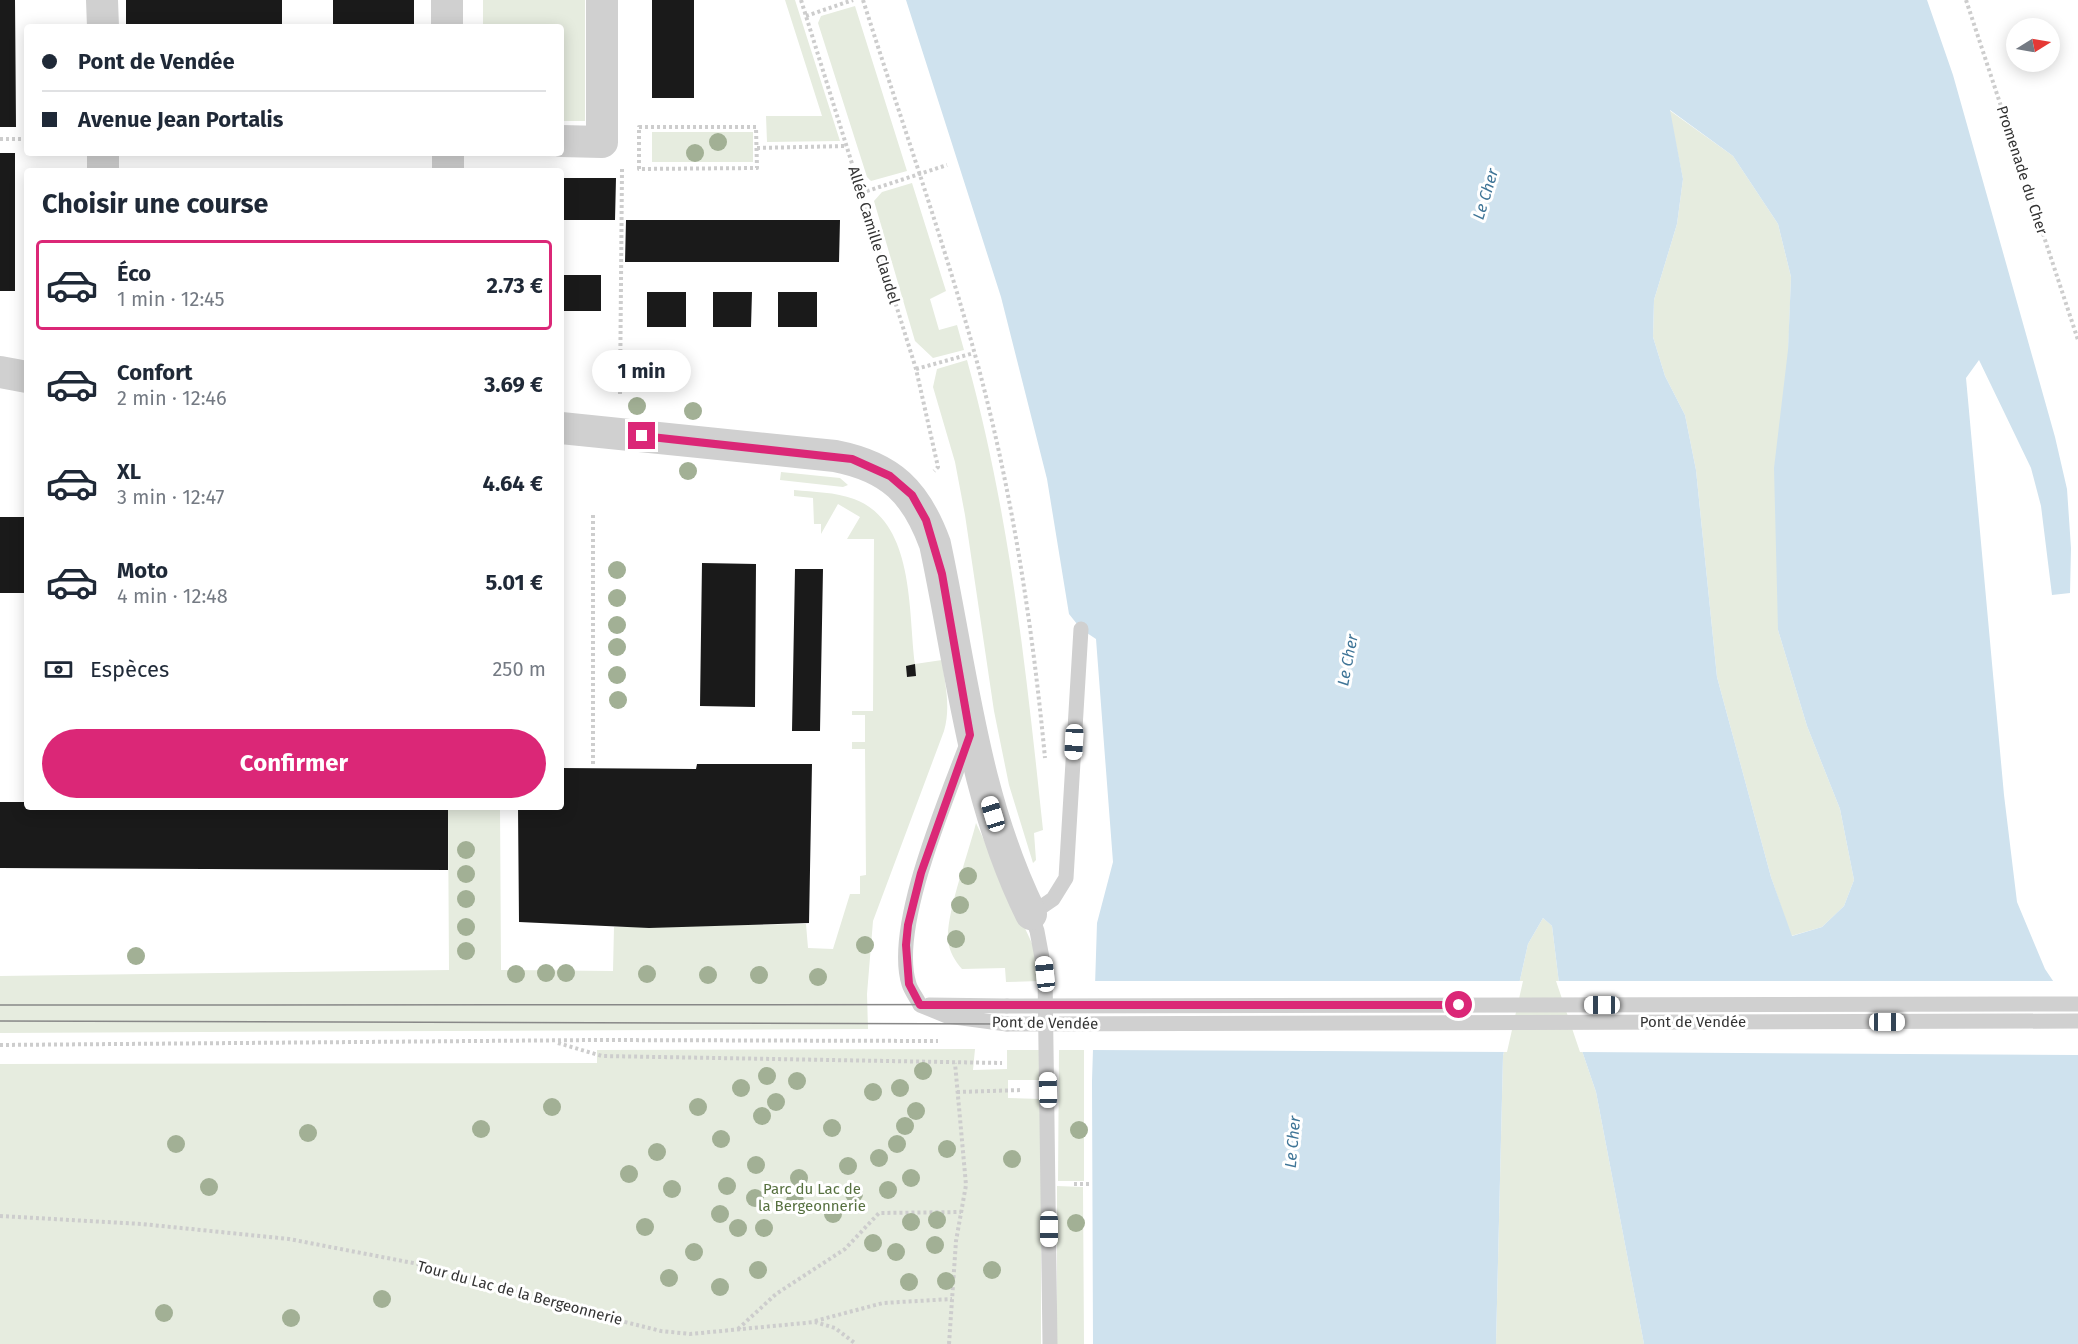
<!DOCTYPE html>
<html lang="fr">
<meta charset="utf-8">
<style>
:root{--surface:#fff;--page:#f2f2f3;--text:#1f2937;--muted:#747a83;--line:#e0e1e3;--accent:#db2777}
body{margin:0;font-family:"Fira Sans",sans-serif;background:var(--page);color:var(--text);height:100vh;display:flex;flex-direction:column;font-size:22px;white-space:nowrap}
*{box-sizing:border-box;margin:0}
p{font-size:20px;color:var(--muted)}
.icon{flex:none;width:33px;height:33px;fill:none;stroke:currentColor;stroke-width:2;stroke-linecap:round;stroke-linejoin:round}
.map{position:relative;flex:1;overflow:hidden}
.panel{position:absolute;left:24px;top:168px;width:540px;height:642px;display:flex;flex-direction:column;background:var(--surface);border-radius:6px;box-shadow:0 3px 15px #0003}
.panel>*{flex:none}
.banner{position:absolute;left:24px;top:24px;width:540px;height:132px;border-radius:6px;box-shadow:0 3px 15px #0003;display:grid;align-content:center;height:132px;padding:0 18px;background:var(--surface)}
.needle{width:39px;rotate:79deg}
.fabs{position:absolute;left:2006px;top:18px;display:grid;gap:12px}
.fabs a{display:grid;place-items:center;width:54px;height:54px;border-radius:50%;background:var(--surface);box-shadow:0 3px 15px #0003;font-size:30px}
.end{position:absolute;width:27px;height:27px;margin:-14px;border:8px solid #db2777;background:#fff;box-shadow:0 0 0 3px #fff}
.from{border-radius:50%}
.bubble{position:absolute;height:42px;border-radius:21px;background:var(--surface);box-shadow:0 3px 15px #0003;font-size:20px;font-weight:700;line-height:42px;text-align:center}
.car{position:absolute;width:18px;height:36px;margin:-18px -9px;border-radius:8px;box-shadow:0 0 4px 2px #0007;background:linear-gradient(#fff 24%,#345 0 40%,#fff 0 76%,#345 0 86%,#fff 0)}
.banner b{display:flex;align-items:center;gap:21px;height:57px;font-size:22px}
.banner b+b{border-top:2px solid var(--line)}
.banner i{width:15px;height:15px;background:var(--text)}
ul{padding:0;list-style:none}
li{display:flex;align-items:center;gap:18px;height:90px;margin:0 12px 9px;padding:0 6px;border:3px solid transparent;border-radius:6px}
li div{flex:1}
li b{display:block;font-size:22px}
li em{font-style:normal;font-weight:700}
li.on{border-color:var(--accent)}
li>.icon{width:54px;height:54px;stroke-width:1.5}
h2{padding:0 18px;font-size:27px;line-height:72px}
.pay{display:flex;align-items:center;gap:15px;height:66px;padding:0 18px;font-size:22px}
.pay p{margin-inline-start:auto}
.cta{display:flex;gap:12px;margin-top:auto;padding:12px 18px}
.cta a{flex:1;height:69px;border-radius:36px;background:var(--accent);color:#fff;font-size:24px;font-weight:700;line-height:69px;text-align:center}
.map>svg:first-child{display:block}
</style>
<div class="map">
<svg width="2078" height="1344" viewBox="0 0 2078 1344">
<rect width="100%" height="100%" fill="#fff"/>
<path fill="#e6ecdf" d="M483,0H585V121H561V27H483Z
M785,0H795L840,141L767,142L766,116H822Z
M855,6L907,171L871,181L867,177L818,23L821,16Z
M1669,110L1733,156L1778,224L1791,277L1778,630L1807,726L1840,809L1854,880L1844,906L1822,927L1791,936L1771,877L1717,677L1696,470L1685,415L1665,376L1653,337L1654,300L1677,224L1683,179Z
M652,132H753V162H652Z
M912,183L946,291L930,299L939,330L957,325L964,350L933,358L915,341L874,201L882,192Z
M967,360C1010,516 1026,669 1043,830L1034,833L1036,860L1033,863L1009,785L994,711L965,515L955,462L933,387L937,369Z
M781,472L840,478L848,485L843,487L780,480Z
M794,490C814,492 835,492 854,499C915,522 908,610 915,664L942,660C945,684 951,707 944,731L873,921L867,994L868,1029L0,1033V976L449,970L448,807H500L501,970L613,971L614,927L806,924L808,948L833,949L850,894H860V876L866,875L865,749H852V742H865V715H852V711H873L874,539H847L860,517L838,504L821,534V524H814L813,498L794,496Z
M976,823L1036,952L1040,981L1006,982L1005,968L962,969C955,961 949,951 948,940C946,914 969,851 976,823Z
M1543,918L1552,926L1559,983L1596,1092L1644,1344H1496L1503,1056L1528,944Z
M975,1049L973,1070L1007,1069V1050H1041V1080H1008V1098L1041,1099V1344H0V1064L597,1063V1050Z
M1059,1050H1084V1181H1058Z
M1057,1186L1083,1187L1084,1344H1057Z"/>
<path fill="#cfe2ee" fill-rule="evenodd" d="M906,0H1927L1953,75L2055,437L2067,489L2071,548L2070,593L2052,595L2041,506L2031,468L1979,360L1966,378L2004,795L2017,902L2045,969L2078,1018V1344H1644L1596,1092L1559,983L1552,926L1543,918L1528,944L1503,1056L1496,1344H1093L1092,1081L1097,923L1113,862L1096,639L1081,629L1069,614L1047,479L1001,297ZM1670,110L1733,156L1778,224L1791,277L1788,350L1774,468L1778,630L1807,726L1840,809L1854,880L1844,906L1822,927L1792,936L1771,877L1717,677L1696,470L1685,415L1665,376L1653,337L1654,300L1677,224L1683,179Z"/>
<path fill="#fff" d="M1092,981H1523L1507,1052L1090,1050Z
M1556,981H2057L2078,1013V1055L1580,1052Z"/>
<path fill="#1a1a1a" d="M0,0H15L16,127H0Z
M126,0H282V27H126Z
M333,0H414V27H333Z
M652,0H694V98H652Z
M0,153H15V291H0Z
M561,178H616L615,220H561Z
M626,220H840L839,262H625Z
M562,275H601V311H562Z
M647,292H686V327H647Z
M713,292H752L751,327H713Z
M778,292H817V327H778Z
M0,517H27V593H0Z
M702,563L756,564L755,707L700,706Z
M795,569H823L820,731H792Z
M915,664L916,676L907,677L906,666Z
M697,764H812L809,923L649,928L519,922L518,807H561V768L696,769Z
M0,802H27V807H448V870L0,868Z"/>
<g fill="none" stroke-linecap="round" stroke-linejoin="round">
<path stroke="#cdcdcd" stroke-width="4" stroke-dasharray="3 3" stroke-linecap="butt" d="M801,0L916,369L938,467L934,471
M863,0C900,117 941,233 974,351C1011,484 1032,621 1045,758
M1966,0L2078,340
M806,16L853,0
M639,127H756L757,168L639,169Z
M0,139H27
M757,148L846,146
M861,193L947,165
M916,369L974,353
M620,394L622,169
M593,515V767
M25,684H27
M558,1043L602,1056L1002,1063
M0,1045L596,1040L938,1041
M957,1092L1022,1090
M1074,1184H1092
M0,1216L142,1224L289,1239L444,1269L565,1307L661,1331L690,1334L815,1322L835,1328L856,1344
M815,1321L883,1303L952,1299
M738,1329L776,1294L845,1249L879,1213L961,1212
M949,1344L956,1241L966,1185L955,1063"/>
<path stroke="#d0d0d0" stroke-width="15" d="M920,1005C917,998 911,991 909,984C891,927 947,798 968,741
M920,1005L947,1016L1007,1024
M929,1005L1007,1006
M1050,1344L1045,974L1037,931L1031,914L1053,899L1066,878L1081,629"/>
<path stroke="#d0d0d0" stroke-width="32" d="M102,0L103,27
M447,0V27
M561,141L602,142V0
M103,153V171
M448,153V171
M0,372L27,377
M561,428L835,456C891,467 916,492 935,544C962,670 973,796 1031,914"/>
<path stroke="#888" stroke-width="1.5" d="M0,1005L2078,1004
M0,1021L1007,1024L2078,1021"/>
<path stroke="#d0d0d0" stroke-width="15" d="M1007,1006L2078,1004
M1007,1024L2078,1021"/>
</g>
<g fill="#a2b095">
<circle cx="718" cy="142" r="9"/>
<circle cx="695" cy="153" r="9"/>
<circle cx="637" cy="406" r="9"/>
<circle cx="693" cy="411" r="9"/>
<circle cx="688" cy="471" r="9"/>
<circle cx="617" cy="570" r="9"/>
<circle cx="617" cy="598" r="9"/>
<circle cx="617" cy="625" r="9"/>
<circle cx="617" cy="647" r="9"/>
<circle cx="617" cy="675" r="9"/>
<circle cx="618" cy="700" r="9"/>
<circle cx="466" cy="850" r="9"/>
<circle cx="466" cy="874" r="9"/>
<circle cx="968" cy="876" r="9"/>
<circle cx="466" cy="899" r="9"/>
<circle cx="960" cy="905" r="9"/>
<circle cx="466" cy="927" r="9"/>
<circle cx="956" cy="939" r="9"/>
<circle cx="865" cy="945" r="9"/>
<circle cx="466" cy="951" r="9"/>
<circle cx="136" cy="956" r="9"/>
<circle cx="546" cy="973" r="9"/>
<circle cx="566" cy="973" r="9"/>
<circle cx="516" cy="974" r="9"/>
<circle cx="647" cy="974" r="9"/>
<circle cx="708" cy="975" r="9"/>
<circle cx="759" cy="975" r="9"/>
<circle cx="818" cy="977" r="9"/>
<circle cx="923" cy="1071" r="9"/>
<circle cx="767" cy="1076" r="9"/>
<circle cx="797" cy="1081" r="9"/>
<circle cx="741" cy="1088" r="9"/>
<circle cx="900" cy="1088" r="9"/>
<circle cx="873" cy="1092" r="9"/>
<circle cx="776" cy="1102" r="9"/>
<circle cx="552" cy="1107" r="9"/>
<circle cx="698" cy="1107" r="9"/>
<circle cx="916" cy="1111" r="9"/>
<circle cx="762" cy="1116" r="9"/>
<circle cx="905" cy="1126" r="9"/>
<circle cx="832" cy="1128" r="9"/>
<circle cx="481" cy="1129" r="9"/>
<circle cx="1079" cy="1130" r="9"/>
<circle cx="308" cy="1133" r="9"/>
<circle cx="721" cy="1139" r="9"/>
<circle cx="176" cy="1144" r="9"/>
<circle cx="897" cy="1144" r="9"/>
<circle cx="947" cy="1149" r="9"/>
<circle cx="657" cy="1152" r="9"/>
<circle cx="879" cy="1158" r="9"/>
<circle cx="1012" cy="1159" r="9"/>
<circle cx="756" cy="1165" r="9"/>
<circle cx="848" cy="1166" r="9"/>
<circle cx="629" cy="1174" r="9"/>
<circle cx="799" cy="1178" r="9"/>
<circle cx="911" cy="1178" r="9"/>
<circle cx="727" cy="1186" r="9"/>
<circle cx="209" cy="1187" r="9"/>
<circle cx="672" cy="1189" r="9"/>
<circle cx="888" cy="1190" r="9"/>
<circle cx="854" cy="1194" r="9"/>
<circle cx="755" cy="1198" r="9"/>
<circle cx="795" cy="1201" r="9"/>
<circle cx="720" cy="1214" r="9"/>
<circle cx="833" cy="1214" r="9"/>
<circle cx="937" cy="1220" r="9"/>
<circle cx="911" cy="1222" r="9"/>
<circle cx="1076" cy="1223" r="9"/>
<circle cx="645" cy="1227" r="9"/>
<circle cx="738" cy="1228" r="9"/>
<circle cx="764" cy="1228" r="9"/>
<circle cx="873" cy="1243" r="9"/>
<circle cx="935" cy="1245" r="9"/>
<circle cx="694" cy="1252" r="9"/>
<circle cx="896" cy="1252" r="9"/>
<circle cx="758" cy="1270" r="9"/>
<circle cx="992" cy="1270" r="9"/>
<circle cx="669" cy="1278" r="9"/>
<circle cx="946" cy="1281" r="9"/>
<circle cx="909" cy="1282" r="9"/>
<circle cx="720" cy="1287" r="9"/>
<circle cx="382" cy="1299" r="9"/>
<circle cx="164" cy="1313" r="9"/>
<circle cx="291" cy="1318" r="9"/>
</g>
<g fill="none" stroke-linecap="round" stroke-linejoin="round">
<path stroke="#db2777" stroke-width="8" d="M642,436L852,459L890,476L912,495L926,520L942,574L970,735L921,873L908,925L906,945L909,984L920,1005H1459"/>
</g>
<g text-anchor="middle" stroke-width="6" stroke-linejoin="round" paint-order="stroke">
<g font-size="15" fill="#333" stroke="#fff">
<text transform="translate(2022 170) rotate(72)" y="5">Promenade du Cher</text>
<text transform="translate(874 235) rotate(73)" y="5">Allée Camille Claudel</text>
<text x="1693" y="1027">Pont de Vendée</text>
<text transform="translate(1045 1023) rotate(1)" y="5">Pont de Vendée</text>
<text transform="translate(520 1293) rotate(15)" y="5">Tour du Lac de la Bergeonnerie</text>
</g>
<g font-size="15" fill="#56703f" stroke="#fff">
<text x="812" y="1194">Parc du Lac de<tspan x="812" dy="17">la Bergeonnerie</tspan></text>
</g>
<g font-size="16" font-style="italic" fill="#3f7597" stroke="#fff">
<text transform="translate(1485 194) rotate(-73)" y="6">Le Cher</text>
<text transform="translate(1347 660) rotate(-79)" y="6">Le Cher</text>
<text transform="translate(1292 1142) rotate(-85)" y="6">Le Cher</text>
</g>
</g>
</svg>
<div class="fabs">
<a><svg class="needle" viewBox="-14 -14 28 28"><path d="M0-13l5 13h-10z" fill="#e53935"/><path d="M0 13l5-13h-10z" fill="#747a83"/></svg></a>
</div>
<i class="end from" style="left:1459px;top:1005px"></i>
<i class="end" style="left:642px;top:436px"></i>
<div class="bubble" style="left:592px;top:350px;width:99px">1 min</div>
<i class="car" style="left:1074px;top:742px;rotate:183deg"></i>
<i class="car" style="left:993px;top:814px;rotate:343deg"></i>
<i class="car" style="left:1045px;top:974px;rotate:354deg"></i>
<i class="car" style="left:1602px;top:1005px;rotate:270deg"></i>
<i class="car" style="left:1887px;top:1022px;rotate:90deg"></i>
<i class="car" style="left:1048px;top:1090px;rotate:359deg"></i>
<i class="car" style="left:1049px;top:1229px;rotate:180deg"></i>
<div class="banner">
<b><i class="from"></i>Pont de Vendée</b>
<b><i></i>Avenue Jean Portalis</b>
</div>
<section class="panel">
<h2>Choisir une course</h2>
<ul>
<li class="on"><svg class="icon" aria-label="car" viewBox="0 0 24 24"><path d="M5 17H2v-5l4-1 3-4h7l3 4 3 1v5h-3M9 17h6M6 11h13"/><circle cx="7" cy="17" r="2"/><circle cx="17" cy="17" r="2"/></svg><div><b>Éco</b><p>1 min · 12:45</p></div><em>2.73 €</em></li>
<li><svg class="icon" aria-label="car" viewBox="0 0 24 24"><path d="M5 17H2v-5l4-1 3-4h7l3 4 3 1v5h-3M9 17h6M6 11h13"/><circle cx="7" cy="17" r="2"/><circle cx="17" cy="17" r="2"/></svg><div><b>Confort</b><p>2 min · 12:46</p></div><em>3.69 €</em></li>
<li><svg class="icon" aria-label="car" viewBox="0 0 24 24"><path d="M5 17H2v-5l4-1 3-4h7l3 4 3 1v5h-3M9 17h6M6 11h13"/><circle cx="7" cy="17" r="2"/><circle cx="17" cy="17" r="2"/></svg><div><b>XL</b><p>3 min · 12:47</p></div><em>4.64 €</em></li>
<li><svg class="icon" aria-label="car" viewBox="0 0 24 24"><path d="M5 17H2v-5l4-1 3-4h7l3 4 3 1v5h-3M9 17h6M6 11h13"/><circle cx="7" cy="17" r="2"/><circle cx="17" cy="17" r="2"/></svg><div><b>Moto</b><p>4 min · 12:48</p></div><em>5.01 €</em></li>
</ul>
<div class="pay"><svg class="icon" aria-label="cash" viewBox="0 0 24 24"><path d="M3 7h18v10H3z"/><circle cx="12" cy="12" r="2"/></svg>Espèces<p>250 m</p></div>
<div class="cta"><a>Confirmer</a></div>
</section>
</div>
